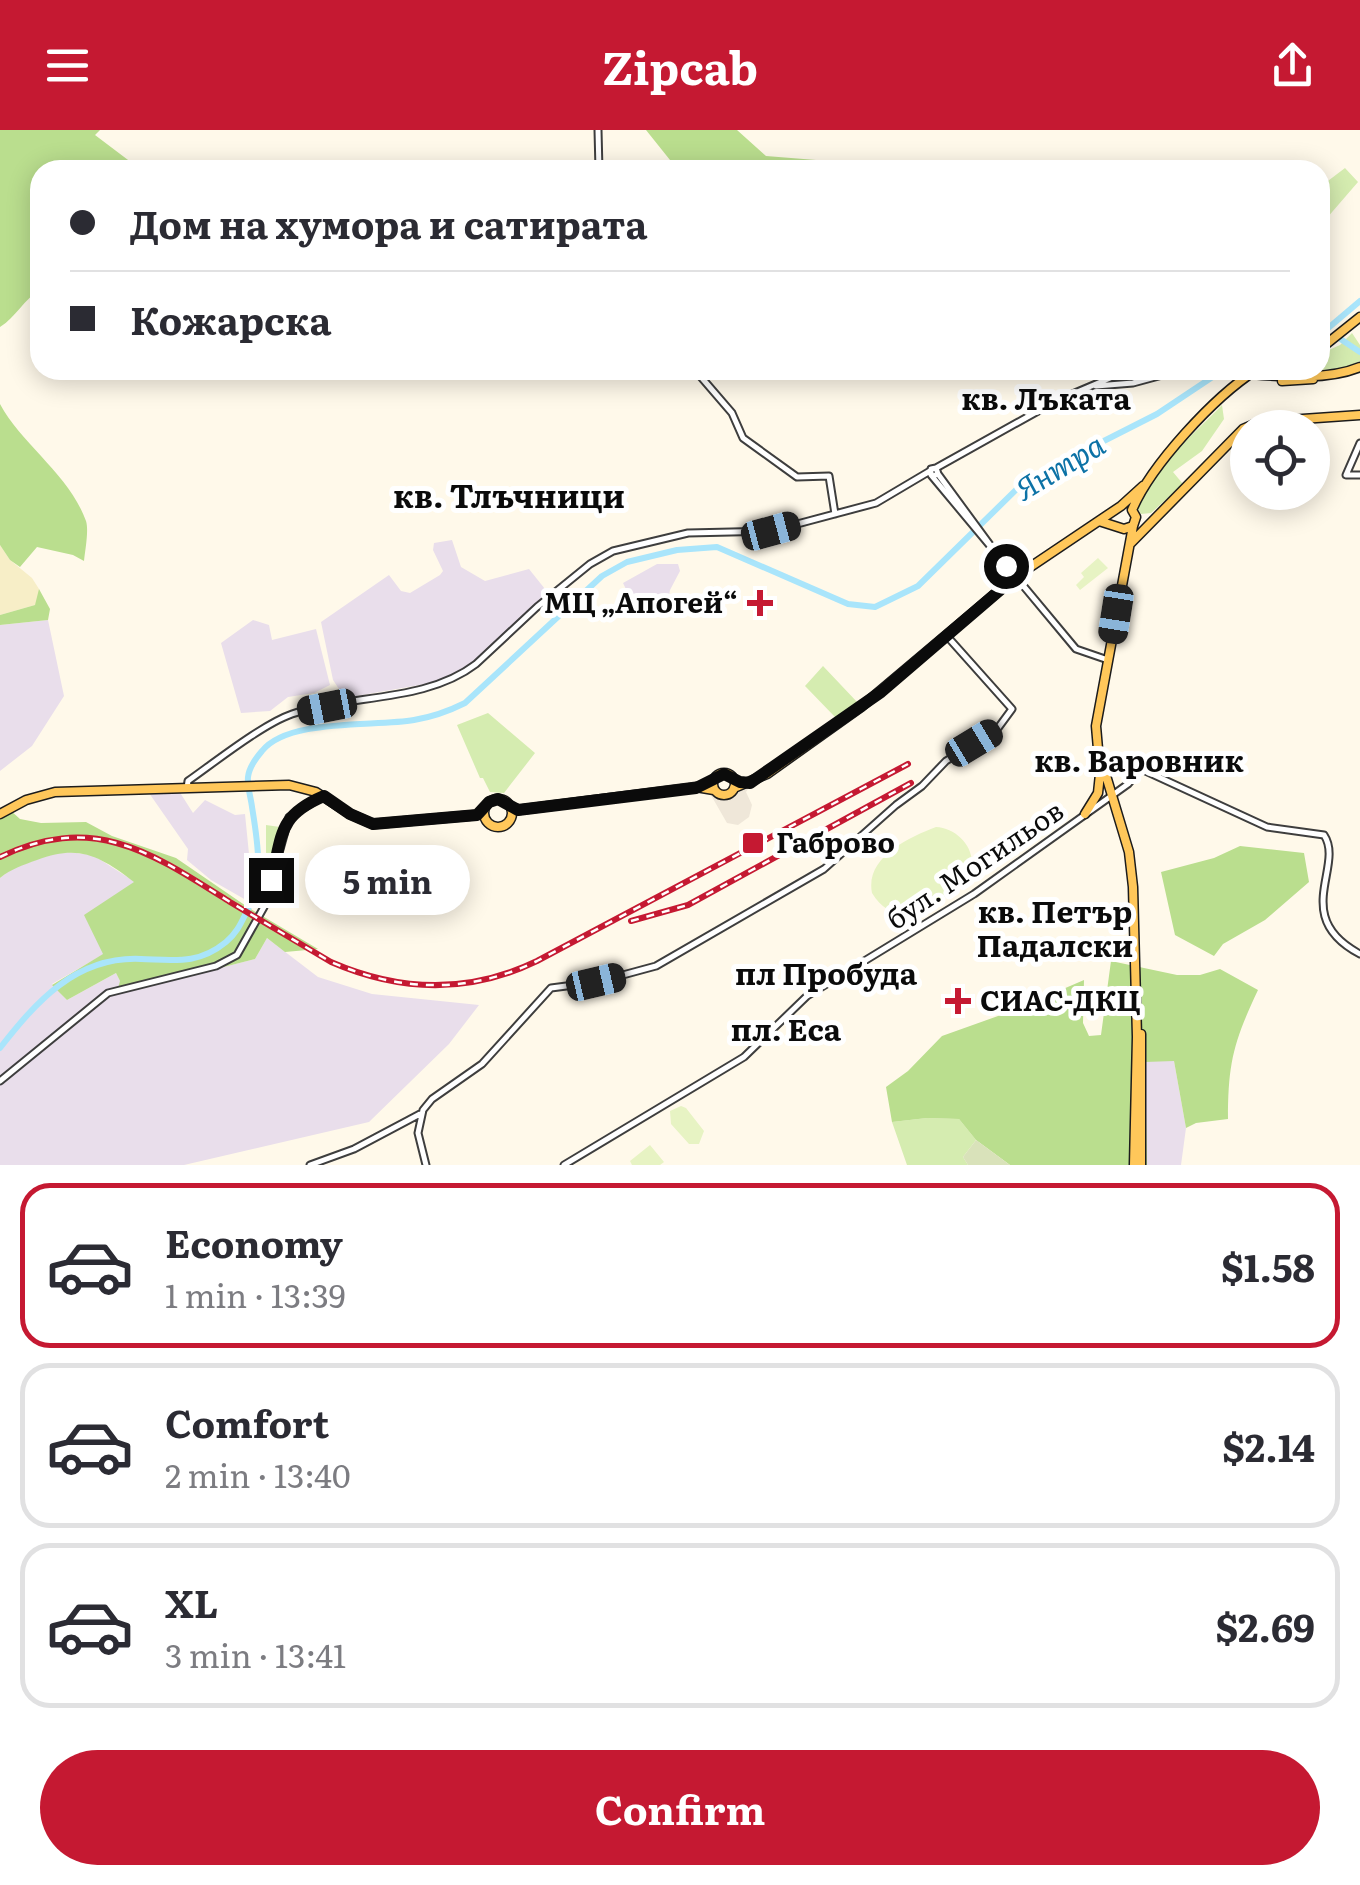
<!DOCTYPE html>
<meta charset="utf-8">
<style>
:root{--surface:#fff;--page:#f7f7f7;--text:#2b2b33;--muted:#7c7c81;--line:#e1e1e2;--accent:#c51932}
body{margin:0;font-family:Literata,serif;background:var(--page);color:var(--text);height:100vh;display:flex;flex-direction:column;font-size:38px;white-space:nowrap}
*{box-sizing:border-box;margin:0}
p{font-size:32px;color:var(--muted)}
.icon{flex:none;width:55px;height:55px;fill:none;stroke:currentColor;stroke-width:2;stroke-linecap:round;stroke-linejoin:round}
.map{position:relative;height:1035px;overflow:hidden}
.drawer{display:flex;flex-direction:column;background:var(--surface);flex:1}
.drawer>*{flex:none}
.hud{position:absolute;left:30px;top:30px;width:1300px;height:220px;border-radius:30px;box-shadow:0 5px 25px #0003;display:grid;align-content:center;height:220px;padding:0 40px;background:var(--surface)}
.buttons{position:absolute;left:1230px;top:280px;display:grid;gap:20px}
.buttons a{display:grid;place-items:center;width:100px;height:100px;border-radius:50%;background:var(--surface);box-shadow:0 5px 25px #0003;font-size:50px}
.end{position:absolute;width:45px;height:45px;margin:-22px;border:12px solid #0b0b0b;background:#fff;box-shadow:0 0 0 5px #fff}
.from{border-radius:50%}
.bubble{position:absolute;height:70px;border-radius:35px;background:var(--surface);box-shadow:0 5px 25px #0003;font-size:32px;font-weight:700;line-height:70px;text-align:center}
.car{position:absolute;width:30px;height:60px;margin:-30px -15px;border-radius:12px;box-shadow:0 0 8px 2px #0007;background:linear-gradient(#222 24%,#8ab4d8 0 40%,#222 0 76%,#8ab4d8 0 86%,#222 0)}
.hud b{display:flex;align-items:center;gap:35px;height:95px;font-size:38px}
.hud b+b{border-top:2px solid var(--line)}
.hud i{width:25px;height:25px;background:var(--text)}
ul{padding:18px 0 0;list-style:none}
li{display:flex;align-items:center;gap:30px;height:165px;margin:0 20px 15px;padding:0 20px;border:5px solid var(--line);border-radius:30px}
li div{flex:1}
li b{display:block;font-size:38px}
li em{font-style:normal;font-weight:700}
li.current{border-color:var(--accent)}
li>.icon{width:90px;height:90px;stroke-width:1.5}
.primary-button{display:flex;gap:20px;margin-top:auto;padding:20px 40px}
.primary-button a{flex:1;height:115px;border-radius:60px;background:var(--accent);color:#fff;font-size:40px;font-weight:700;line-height:115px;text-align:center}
header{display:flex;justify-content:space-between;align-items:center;height:130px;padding:0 40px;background:var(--accent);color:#fff;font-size:45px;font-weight:700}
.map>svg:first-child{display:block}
</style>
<header><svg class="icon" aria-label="menu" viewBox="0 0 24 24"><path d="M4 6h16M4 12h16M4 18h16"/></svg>Zipcab<svg class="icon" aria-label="share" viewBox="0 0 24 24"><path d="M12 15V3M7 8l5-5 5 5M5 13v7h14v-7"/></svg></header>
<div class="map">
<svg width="1360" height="1035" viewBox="0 0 1360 1035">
<rect width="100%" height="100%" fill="#fff9ea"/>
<path fill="#e9deeb" d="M452,410L461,437L485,451L529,439L549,464L463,541L431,553L345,568L333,550L321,492L389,445L401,461L410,463L440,445L443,441L433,420L434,413Z
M657,434H678L680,441L670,460L667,476L656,473L637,482L623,453Z
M48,490L64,566L32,616L0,641V495Z
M253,490L269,495L272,510L316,499L330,555L314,563L288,567L270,581L241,583L221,513Z
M179,661L193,683L205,670L235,685L245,684L252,754L246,770L211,750L187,730L188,719L149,663Z
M60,721L93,725L135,752L104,824L52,854L67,870L116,843L120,851L134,860L255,829L267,808L318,847L372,864L479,875L449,914L369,992L184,1035H0V748L11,739Z
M1145,931H1174L1186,998L1181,1035H1147Z"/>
<path fill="#f7eec7" d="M0,415L10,430L32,448L39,459V469L35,475L0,485Z"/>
<path fill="#d5ecb0" d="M1345,38L1358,52L1320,96V57Z
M1352,203L1360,215V231L1347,237L1285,245L1280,240H1320V224L1340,215Z
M1222,275L1224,289L1202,321L1173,342L1183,354L1151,383L1141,384L1137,377C1149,342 1196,302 1222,275Z
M823,536L858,573L836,588L805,556Z
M488,583L535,623L504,663L490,662L483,648H480L457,595Z
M266,695L280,697L269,750H266Z
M927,988L959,989L976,1010L963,1027L968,1035H907L892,992Z"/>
<path fill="#bade8e" d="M0,0H100L95,5L136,36L135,40H40V160C24,169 16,187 0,197Z
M646,0H737L766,26L866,34L870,40H678Z
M0,274C22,315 69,344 86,391C89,400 85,421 84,431L73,425L37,417L20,437L10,430L0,415Z
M39,459L50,479L48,490L0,495V485L35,475Z
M10,680L20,689L41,693L86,692L112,706L176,728L249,778L318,819L285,822L267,808L255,829L134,860L117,862L120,851L116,843L67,870L52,855L103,824L84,785L134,752C100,726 79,714 37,730C23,735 11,739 0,748V686Z
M1240,716L1304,723L1309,752L1265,790L1223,814L1214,826L1175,805L1161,742L1214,728Z
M1111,831L1177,845H1200L1220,839L1258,860C1234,911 1228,932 1228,989L1196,993L1186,998L1174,931L1145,932L1147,1035H1010L976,1010L959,989L927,988L892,992L886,957L908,941L942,906L1012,881L1084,850L1083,893L1089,906L1101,905Z"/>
<path fill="#d9e2ba" d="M976,1010L1010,1035H968L963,1027Z"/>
<path fill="#e7f3c3" d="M1098,428L1108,438L1080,460L1076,455L1084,447L1081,443Z
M936,697C959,698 981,723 968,747C962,758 949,764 938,771C913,786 890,792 872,763C865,728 907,708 936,697Z
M681,976L686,978L704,1001L699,1014H689L671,994L670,981Z
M650,1015L664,1032L660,1035H632L630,1031Z"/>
<path fill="#efe7d9" d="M750,656L746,662L752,675L749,687L738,695L727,693L708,660L727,669L739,658Z"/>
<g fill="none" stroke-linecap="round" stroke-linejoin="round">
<path stroke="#a9e5fb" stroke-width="6" d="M1320,205L1360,171
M1336,206L1360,222
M0,918C36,872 76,826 141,829C174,830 198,835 226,812C237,803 241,793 247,781C264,747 258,714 252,677C251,668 247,656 248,647C249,637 256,628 262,621C288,588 374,597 414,590C432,587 449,581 465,573L602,446L627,432L677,420L717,417L848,474L875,477L918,456L1025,351L1157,284L1223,240"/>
<g stroke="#3e3e3e" stroke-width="9">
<path id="minor" d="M598,0L599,40
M695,240L732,283L743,308L797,347L829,346L835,384
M1096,256L1133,253L1181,240
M1360,313L1346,345H1360
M936,338L1056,271L1129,240
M938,344L996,423
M933,346L938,344L936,338L931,339V345L1076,519L1108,530
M187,658L188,651C215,632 263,594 292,584C350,564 425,573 476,534L537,477L590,434L613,421L688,403L771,401L876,373L930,341
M0,951L108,863L216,836L237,825L264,777L289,687L322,667
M310,1035L354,1019L420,984
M426,1035L418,1003L423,980L432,969L482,934L551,858L597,852L656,836L824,739L896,675L922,656L946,631L998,598L1012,579L946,505
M564,1035L744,927L807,866L974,764L1128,654L1141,639L1267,697L1324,705C1345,736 1290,787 1360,824"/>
</g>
<g stroke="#1c1c1c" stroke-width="11">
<path id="major" d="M1320,219L1360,187
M1252,244C1285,247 1329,250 1360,237
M1282,251L1313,249
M1099,391L1124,399L1133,396L1136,387L1132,380C1151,335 1214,267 1256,240
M1133,396L1096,596L1098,619L1129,722L1133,757L1137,907L1134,1035
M1130,414L1243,299L1259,292L1360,285
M713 654a11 11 0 1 1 22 0a11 11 0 1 1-22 0Z
M734,658L767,644L861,577L1014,448L1121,376L1143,356
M484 683a14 14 0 1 1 28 0a14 14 0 1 1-28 0Z
M511,677L518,680L696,657L714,660
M0,684L26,670L55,662L289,655L316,662L350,684L373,694L477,685L484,680
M1085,684L1098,663L1100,644
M1141,1035V904"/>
</g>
<use href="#minor" stroke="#fff" stroke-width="5"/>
<use href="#major" stroke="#ffc75a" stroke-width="8"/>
<g stroke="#c51932" stroke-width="6">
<path id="rail" d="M0,727C94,682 152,723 230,772C264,792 297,812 331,832C400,862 469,864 537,831L908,634
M631,791L688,775L911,653"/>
</g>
<use href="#rail" stroke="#fff" stroke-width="2.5" stroke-dasharray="8" stroke-linecap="butt"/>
</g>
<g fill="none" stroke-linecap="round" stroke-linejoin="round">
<path stroke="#0b0b0b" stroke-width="12" d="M271,750C283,705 277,686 324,666L350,684L373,694L477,685L489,672L498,669L518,680L696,658L724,644L740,652L750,653L881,562L1014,448L1006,436"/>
</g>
<g fill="#c51932" stroke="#fff" stroke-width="4">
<path d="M755 458h10v10h10v10h-10v10h-10v-10h-10v-10h10z"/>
<rect x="741" y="701" width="24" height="24" rx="5"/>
<path d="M953 856h10v10h10v10h-10v10h-10v-10h-10v-10h10z"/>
</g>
<g text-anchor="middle" stroke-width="10" stroke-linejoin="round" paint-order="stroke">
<g font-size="28" font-weight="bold" fill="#0b0b0b" stroke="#fff" text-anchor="start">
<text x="738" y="483" text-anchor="end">МЦ „Апогей“</text>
<text x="776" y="723">Габрово</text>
<text x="980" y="881">СИАС-ДКЦ</text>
</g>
<g font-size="28" fill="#0b0b0b" stroke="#fff">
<text transform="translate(975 735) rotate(-34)" y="10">бул. Могильов</text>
</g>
<g font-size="30" font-weight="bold" fill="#0b0b0b" stroke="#fff">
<text x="1046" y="280">кв. Лъката</text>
<text x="1139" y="642">кв. Варовник</text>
<text x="1055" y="793">кв. Петър<tspan x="1055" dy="34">Падалски</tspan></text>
<text x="826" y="855">пл Пробуда</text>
<text x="786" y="911">пл. Еса</text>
</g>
<g font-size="30" font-style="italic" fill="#0c72a6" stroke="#fff">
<text transform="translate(1060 338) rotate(-31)" y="10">Янтра</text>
</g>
<g font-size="32" font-weight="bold" fill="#0b0b0b" stroke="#fff">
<text x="509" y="378">кв. Тлъчници</text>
</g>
</g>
</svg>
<div class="buttons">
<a><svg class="icon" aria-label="locate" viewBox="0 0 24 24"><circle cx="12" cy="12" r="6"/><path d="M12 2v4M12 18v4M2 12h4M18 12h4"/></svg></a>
</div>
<i class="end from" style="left:1006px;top:436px"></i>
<i class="end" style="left:271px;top:750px"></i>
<div class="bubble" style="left:305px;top:715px;width:165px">5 min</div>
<i class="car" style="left:771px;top:401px;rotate:75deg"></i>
<i class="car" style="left:1116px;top:484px;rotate:189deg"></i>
<i class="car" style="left:327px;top:577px;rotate:259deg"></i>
<i class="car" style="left:974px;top:613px;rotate:59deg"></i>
<i class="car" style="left:596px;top:852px;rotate:77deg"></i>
<div class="hud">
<b><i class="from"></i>Дом на хумора и сатирата</b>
<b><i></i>Кожарска</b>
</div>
</div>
<section class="drawer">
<ul>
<li class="current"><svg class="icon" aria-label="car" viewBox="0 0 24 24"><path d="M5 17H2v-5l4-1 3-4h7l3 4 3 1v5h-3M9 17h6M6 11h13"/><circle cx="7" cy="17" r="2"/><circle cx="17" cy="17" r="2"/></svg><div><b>Economy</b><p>1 min · 13:39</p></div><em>$1.58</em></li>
<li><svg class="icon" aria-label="car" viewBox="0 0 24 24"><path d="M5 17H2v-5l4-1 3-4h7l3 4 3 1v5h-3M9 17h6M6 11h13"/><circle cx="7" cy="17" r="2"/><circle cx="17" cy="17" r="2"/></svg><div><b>Comfort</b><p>2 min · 13:40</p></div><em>$2.14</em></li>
<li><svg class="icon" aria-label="car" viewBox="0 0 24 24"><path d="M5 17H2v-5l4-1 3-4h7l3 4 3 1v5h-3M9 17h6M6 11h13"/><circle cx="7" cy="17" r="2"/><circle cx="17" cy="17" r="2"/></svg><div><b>XL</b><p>3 min · 13:41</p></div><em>$2.69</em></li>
</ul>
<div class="primary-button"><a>Confirm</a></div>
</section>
